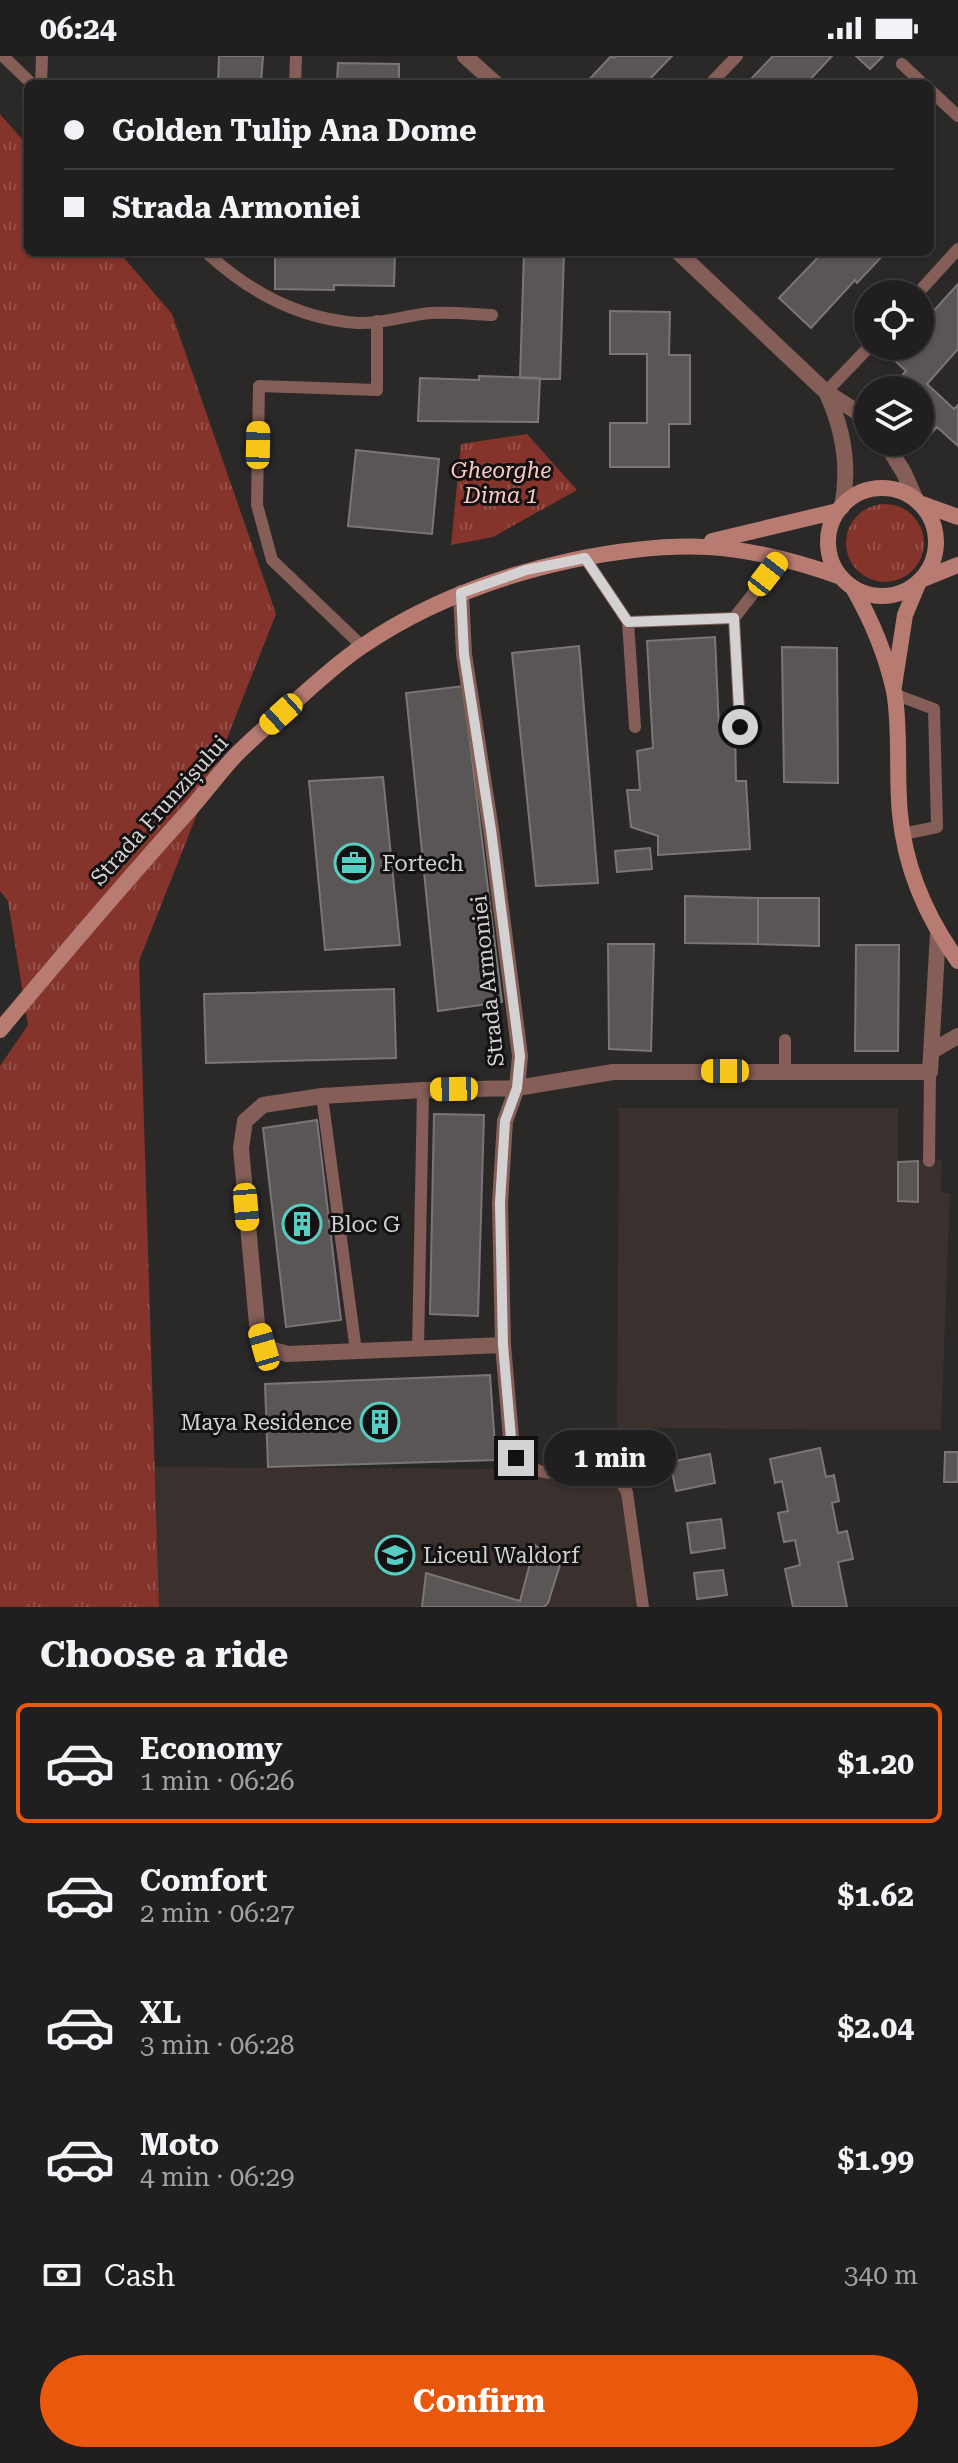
<!DOCTYPE html>
<meta charset="utf-8">
<style>
:root{--surface:#201e1e;--page:#2d2b2b;--text:#f1f3f6;--muted:#a2a2a4;--line:#3d3c3c;--accent:#ea580c}
body{margin:0;font-family:"Roboto Serif",serif;background:var(--page);color:var(--text);height:100vh;display:flex;flex-direction:column;font-size:30px;white-space:nowrap}
*{box-sizing:border-box;margin:0}
p{font-size:26px;color:var(--muted)}
.icon{flex:none;width:44px;height:44px;fill:none;stroke:currentColor;stroke-width:2;stroke-linecap:round;stroke-linejoin:round}
.map{position:relative;height:1551px;overflow:hidden}
.panel{display:flex;flex-direction:column;background:var(--surface);flex:1}
.panel>*{flex:none}
.top-card{position:absolute;left:24px;top:24px;width:910px;height:176px;border-radius:12px;box-shadow:0 2px 6px #0004,0 0 0 2px var(--line);display:grid;align-content:center;height:176px;padding:0 40px;background:var(--surface)}
.fabs{position:absolute;left:854px;top:224px;display:grid;gap:16px}
.fabs a{display:grid;place-items:center;width:80px;height:80px;border-radius:50%;background:var(--surface);box-shadow:0 2px 6px #0004,0 0 0 2px var(--line);font-size:40px}
.end{position:absolute;width:36px;height:36px;margin:-18px;border:10px solid #d3d1d1;background:#111;box-shadow:0 0 0 4px #111}
.from{border-radius:50%}
.bubble{position:absolute;height:56px;border-radius:28px;background:var(--surface);box-shadow:0 2px 6px #0004,0 0 0 2px var(--line);font-size:26px;font-weight:700;line-height:56px;text-align:center}
.car{position:absolute;width:24px;height:48px;margin:-24px -12px;border-radius:10px;box-shadow:0 0 6px 2px #0007;background:linear-gradient(#f5c518 24%,#345 0 40%,#f5c518 0 76%,#345 0 86%,#f5c518 0)}
.top-card b{display:flex;align-items:center;gap:28px;height:76px;font-size:30px}
.top-card b+b{border-top:2px solid var(--line)}
.top-card i{width:20px;height:20px;background:var(--text)}
ul{padding:0;list-style:none}
li{display:flex;align-items:center;gap:24px;height:120px;margin:0 16px 12px;padding:0 24px;border:4px solid transparent;border-radius:12px}
li div{flex:1}
li b{display:block;font-size:30px}
li em{font-style:normal;font-weight:700}
li.selected{border-color:var(--accent)}
li>.icon{width:72px;height:72px;stroke-width:1.5}
h2{padding:0 40px;font-size:36px;line-height:96px}
.pay{display:flex;align-items:center;gap:20px;height:88px;padding:0 40px;font-size:30px}
.pay p{margin-inline-start:auto}
.action{display:flex;gap:16px;margin-top:auto;padding:16px 40px}
.action a{flex:1;height:92px;border-radius:48px;background:var(--accent);color:#fff;font-size:32px;font-weight:700;line-height:92px;text-align:center}
.status{display:flex;justify-content:space-between;align-items:center;height:56px;padding:0 40px;background:var(--surface);direction:ltr}
.status svg{height:22px;fill:currentColor}
.map>svg:first-child{display:block}
</style>
<div class="status"><b>06:24</b><svg viewBox="0 0 49 12"><path d="M0 12V9h3v3zM5 12V6h3v6zM10 12V3h3v9zM15 12V0h3v12zM26 1h20v11H26zM47 4h2v5h-2z"/></svg></div>
<div class="map">
<svg width="958" height="1551" viewBox="0 0 958 1551">
<defs>
<pattern id="grass-tufts" width="24" height="20" patternUnits="userSpaceOnUse" patternTransform="scale(2)"><rect width="24" height="20" fill="#84342b"/><path d="M3 7l-1-3M5 7V3M7 7l1-3M15 17l-1-3M17 17v-4M19 17l1-3" fill="none" stroke="#945049"/></pattern>
</defs>
<rect width="100%" height="100%" fill="#2b2828"/>
<path fill="#3a302e" d="M619,1052H898V1105L942,1104L941,1137H950L941,1374L617,1372Z
M155,1411L532,1413L621,1425L640,1551H159Z"/>
<path fill="url(#grass-tufts)" d="M0,58L28,90V196H119L172,258L276,558L139,905L159,1551H0V1010L28,969L8,845L0,835Z
M527,378L577,434L493,481L451,489L461,388Z
M846 487a39 39 0 1 1 78 0a39 39 0 1 1-78 0Z"/>
<path fill="#595655" stroke="#7a7675" stroke-width="2" d="M219,0H263L261,28H218Z
M611,0L614,2L616,0H672L645,28H585Z
M773,0H832L806,28H746Z
M856,0H883L870,13Z
M338,7L399,8V28H337Z
M275,196H395L394,230L334,229V234L275,233Z
M524,196H564L560,323L520,322Z
M823,196L826,198L828,196H886L857,227L855,224L811,272L779,242Z
M958,228V293L927,328L954,353L958,349V390L937,371L923,386L920,383V334H889L906,315L891,301L902,290H920V270Z
M610,255L670,256L669,299H690V368H669V411H610V367H647V298H610Z
M479,320L540,322L538,366L418,365L420,322L479,324Z
M356,394L439,403L432,478L348,470Z
M715,581L719,673L735,672L736,725H746L750,793L658,799V780L631,771L627,734H640L637,695L653,692L647,585Z
M579,590L598,827L536,830L512,597Z
M782,591L837,592L838,727L784,726Z
M463,630L502,946L438,955L406,637Z
M383,721L400,889L325,894L309,725Z
M650,792L652,813L617,816L615,795Z
M685,840L758,842V888L685,887Z
M758,842H819V890L758,888Z
M608,888H654L651,995L609,993Z
M856,889H899L898,995H855Z
M394,933L396,1002L206,1007L204,938Z
M434,1058L484,1059L478,1260L430,1258Z
M317,1064L341,1264L286,1271L263,1072Z
M918,1105V1146L898,1145V1106Z
M490,1319L496,1404L268,1411L265,1328Z
M820,1392L826,1421L834,1419L839,1445L832,1447L838,1477L847,1475L853,1503L838,1506L847,1551H793L785,1513L800,1509L795,1484L784,1486L778,1457L788,1455L782,1425L775,1427L770,1403Z
M945,1396H958V1426H944Z
M710,1398L715,1427L676,1435L670,1406Z
M721,1463L725,1492L691,1497L687,1467Z
M535,1489L560,1509L548,1547L544,1551H422L426,1517L520,1545Z
M723,1514L727,1539L697,1543L694,1517Z"/>
<g fill="none" stroke-linecap="round" stroke-linejoin="round">
<path stroke="#845e57" stroke-width="12" d="M3,0L32,28
M902,8L923,28
M41,28L42,0
M295,28L296,0
M710,28L737,0
M930,34L958,60
M206,196C249,236 299,263 358,267C382,268 407,259 431,257C451,256 472,258 492,259
M917,238L958,193
M826,336L870,290
M585,502L628,566L734,562
M628,566L635,671
M362,590L272,504L257,449L259,330L377,334V265
M894,638L934,653L937,771L903,778
M740,671L734,562L781,502
M785,1016V984
M322,1040L356,1295
M929,1105L930,1016
M418,1293L423,1034
M511,1382L516,1402C527,1410 537,1416 551,1417C582,1418 608,1401 627,1436L643,1551"/>
<path stroke="#845e57" stroke-width="16" d="M465,0L496,28
M678,196L826,336L868,363
M827,338C844,375 850,411 842,451
M885,386L904,417L916,444
M461,537L464,598L491,774L520,1000L517,1032L505,1065L500,1147L503,1289L511,1382
M932,995L958,980
M503,1289L287,1298L264,1291L257,1268L241,1092L245,1065L263,1049L322,1040L423,1034L517,1032L613,1016H930L938,877"/>
<path stroke="#b87b71" stroke-width="16" d="M828 486a54 54 0 1 1 108 0a54 54 0 1 1-108 0Z
M922,448L958,461
M712,485L838,455
M923,523L958,509
M853,532C871,563 886,599 894,635C901,673 896,718 900,758C905,811 927,862 958,905
M894,630L905,559L918,528
M0,974C61,901 122,829 186,758C202,740 217,720 233,702C251,683 272,666 291,649C314,629 336,608 361,591C425,547 498,520 573,504C677,483 740,485 841,521"/>
</g>
<g fill="none" stroke-linecap="round" stroke-linejoin="round">
<path stroke="#d3d1d1" stroke-width="10" d="M516,1402L511,1382L503,1289L500,1147L505,1065L517,1032L520,1000L491,774L464,598L461,537L526,514L585,502L628,566L734,562L740,671"/>
</g>
<defs>
<g id="office-ring" transform="scale(2)"><circle r="9.5" fill="#131111" stroke="#56cec2" stroke-width="1.5"/><path d="M-6-3h4V-5.5h4V-3h4V5H-6ZM-1-4.5V-3h2v-1.5ZM-6 0V1H6V0Z" fill="#56cec2"/></g>
<g id="building-ring" transform="scale(2)"><circle r="9.5" fill="#131111" stroke="#56cec2" stroke-width="1.5"/><path d="M-4-6H4V6H1V3H-1V6H-4ZM-2.5-4.3h1.7v1.8h-1.7ZM.8-4.3h1.7v1.8H.8ZM-2.5-1h1.7V.8h-1.7ZM.8-1h1.7V.8H.8Z" fill="#56cec2"/></g>
<g id="school-ring" transform="scale(2)"><circle r="9.5" fill="#131111" stroke="#56cec2" stroke-width="1.5"/><path d="M0-5L7-2L0 1L-7-2ZM-4 1L0 2.5L4 1V4Q0 6-4 4Z" fill="#56cec2"/></g>
</defs>
<g fill-rule="evenodd">
<use href="#office-ring" x="354" y="807"/>
<use href="#building-ring" x="302" y="1168"/>
<use href="#building-ring" x="380" y="1366"/>
<use href="#school-ring" x="395" y="1499"/>
</g>
<g text-anchor="middle" stroke-width="6" stroke-linejoin="round" paint-order="stroke">
<g font-size="22" font-style="italic" fill="#fbc9c0" stroke="#131111">
<text x="501" y="422">Gheorghe<tspan x="501" dy="25">Dima 1</tspan></text>
</g>
<g font-size="22" fill="#d3d1d1" stroke="#131111">
<text transform="translate(159 754) rotate(-48)" y="8">Strada Frunzișului</text>
<text transform="translate(487 925) rotate(-96)" y="8">Strada Armoniei</text>
</g>
<g font-size="22" fill="#d3d1d1" stroke="#131111" text-anchor="start">
<text x="382" y="815">Fortech</text>
<text x="330" y="1176">Bloc G</text>
<text x="352" y="1374" text-anchor="end">Maya Residence</text>
<text x="423" y="1507">Liceul Waldorf</text>
</g>
</g>
</svg>
<div class="fabs">
<a><svg class="icon" aria-label="locate" viewBox="0 0 24 24"><circle cx="12" cy="12" r="6"/><path d="M12 2v4M12 18v4M2 12h4M18 12h4"/></svg></a>
<a><svg class="icon" aria-label="layers" viewBox="0 0 24 24"><path d="M12 4l9 5-9 5-9-5zM3 14l9 5 9-5"/></svg></a>
</div>
<i class="end from" style="left:740px;top:671px"></i>
<i class="end" style="left:516px;top:1402px"></i>
<div class="bubble" style="left:544px;top:1374px;width:132px">1 min</div>
<i class="car" style="left:258px;top:389px;rotate:1deg"></i>
<i class="car" style="left:768px;top:518px;rotate:38deg"></i>
<i class="car" style="left:281px;top:658px;rotate:228deg"></i>
<i class="car" style="left:725px;top:1015px;rotate:270deg"></i>
<i class="car" style="left:454px;top:1033px;rotate:269deg"></i>
<i class="car" style="left:246px;top:1151px;rotate:175deg"></i>
<i class="car" style="left:264px;top:1291px;rotate:344deg"></i>
<div class="top-card">
<b><i class="from"></i>Golden Tulip Ana Dome</b>
<b><i></i>Strada Armoniei</b>
</div>
</div>
<section class="panel">
<h2>Choose a ride</h2>
<ul>
<li class="selected"><svg class="icon" aria-label="car" viewBox="0 0 24 24"><path d="M5 17H2v-5l4-1 3-4h7l3 4 3 1v5h-3M9 17h6M6 11h13"/><circle cx="7" cy="17" r="2"/><circle cx="17" cy="17" r="2"/></svg><div><b>Economy</b><p>1 min · 06:26</p></div><em>$1.20</em></li>
<li><svg class="icon" aria-label="car" viewBox="0 0 24 24"><path d="M5 17H2v-5l4-1 3-4h7l3 4 3 1v5h-3M9 17h6M6 11h13"/><circle cx="7" cy="17" r="2"/><circle cx="17" cy="17" r="2"/></svg><div><b>Comfort</b><p>2 min · 06:27</p></div><em>$1.62</em></li>
<li><svg class="icon" aria-label="car" viewBox="0 0 24 24"><path d="M5 17H2v-5l4-1 3-4h7l3 4 3 1v5h-3M9 17h6M6 11h13"/><circle cx="7" cy="17" r="2"/><circle cx="17" cy="17" r="2"/></svg><div><b>XL</b><p>3 min · 06:28</p></div><em>$2.04</em></li>
<li><svg class="icon" aria-label="car" viewBox="0 0 24 24"><path d="M5 17H2v-5l4-1 3-4h7l3 4 3 1v5h-3M9 17h6M6 11h13"/><circle cx="7" cy="17" r="2"/><circle cx="17" cy="17" r="2"/></svg><div><b>Moto</b><p>4 min · 06:29</p></div><em>$1.99</em></li>
</ul>
<div class="pay"><svg class="icon" aria-label="cash" viewBox="0 0 24 24"><path d="M3 7h18v10H3z"/><circle cx="12" cy="12" r="2"/></svg>Cash<p>340 m</p></div>
<div class="action"><a>Confirm</a></div>
</section>
